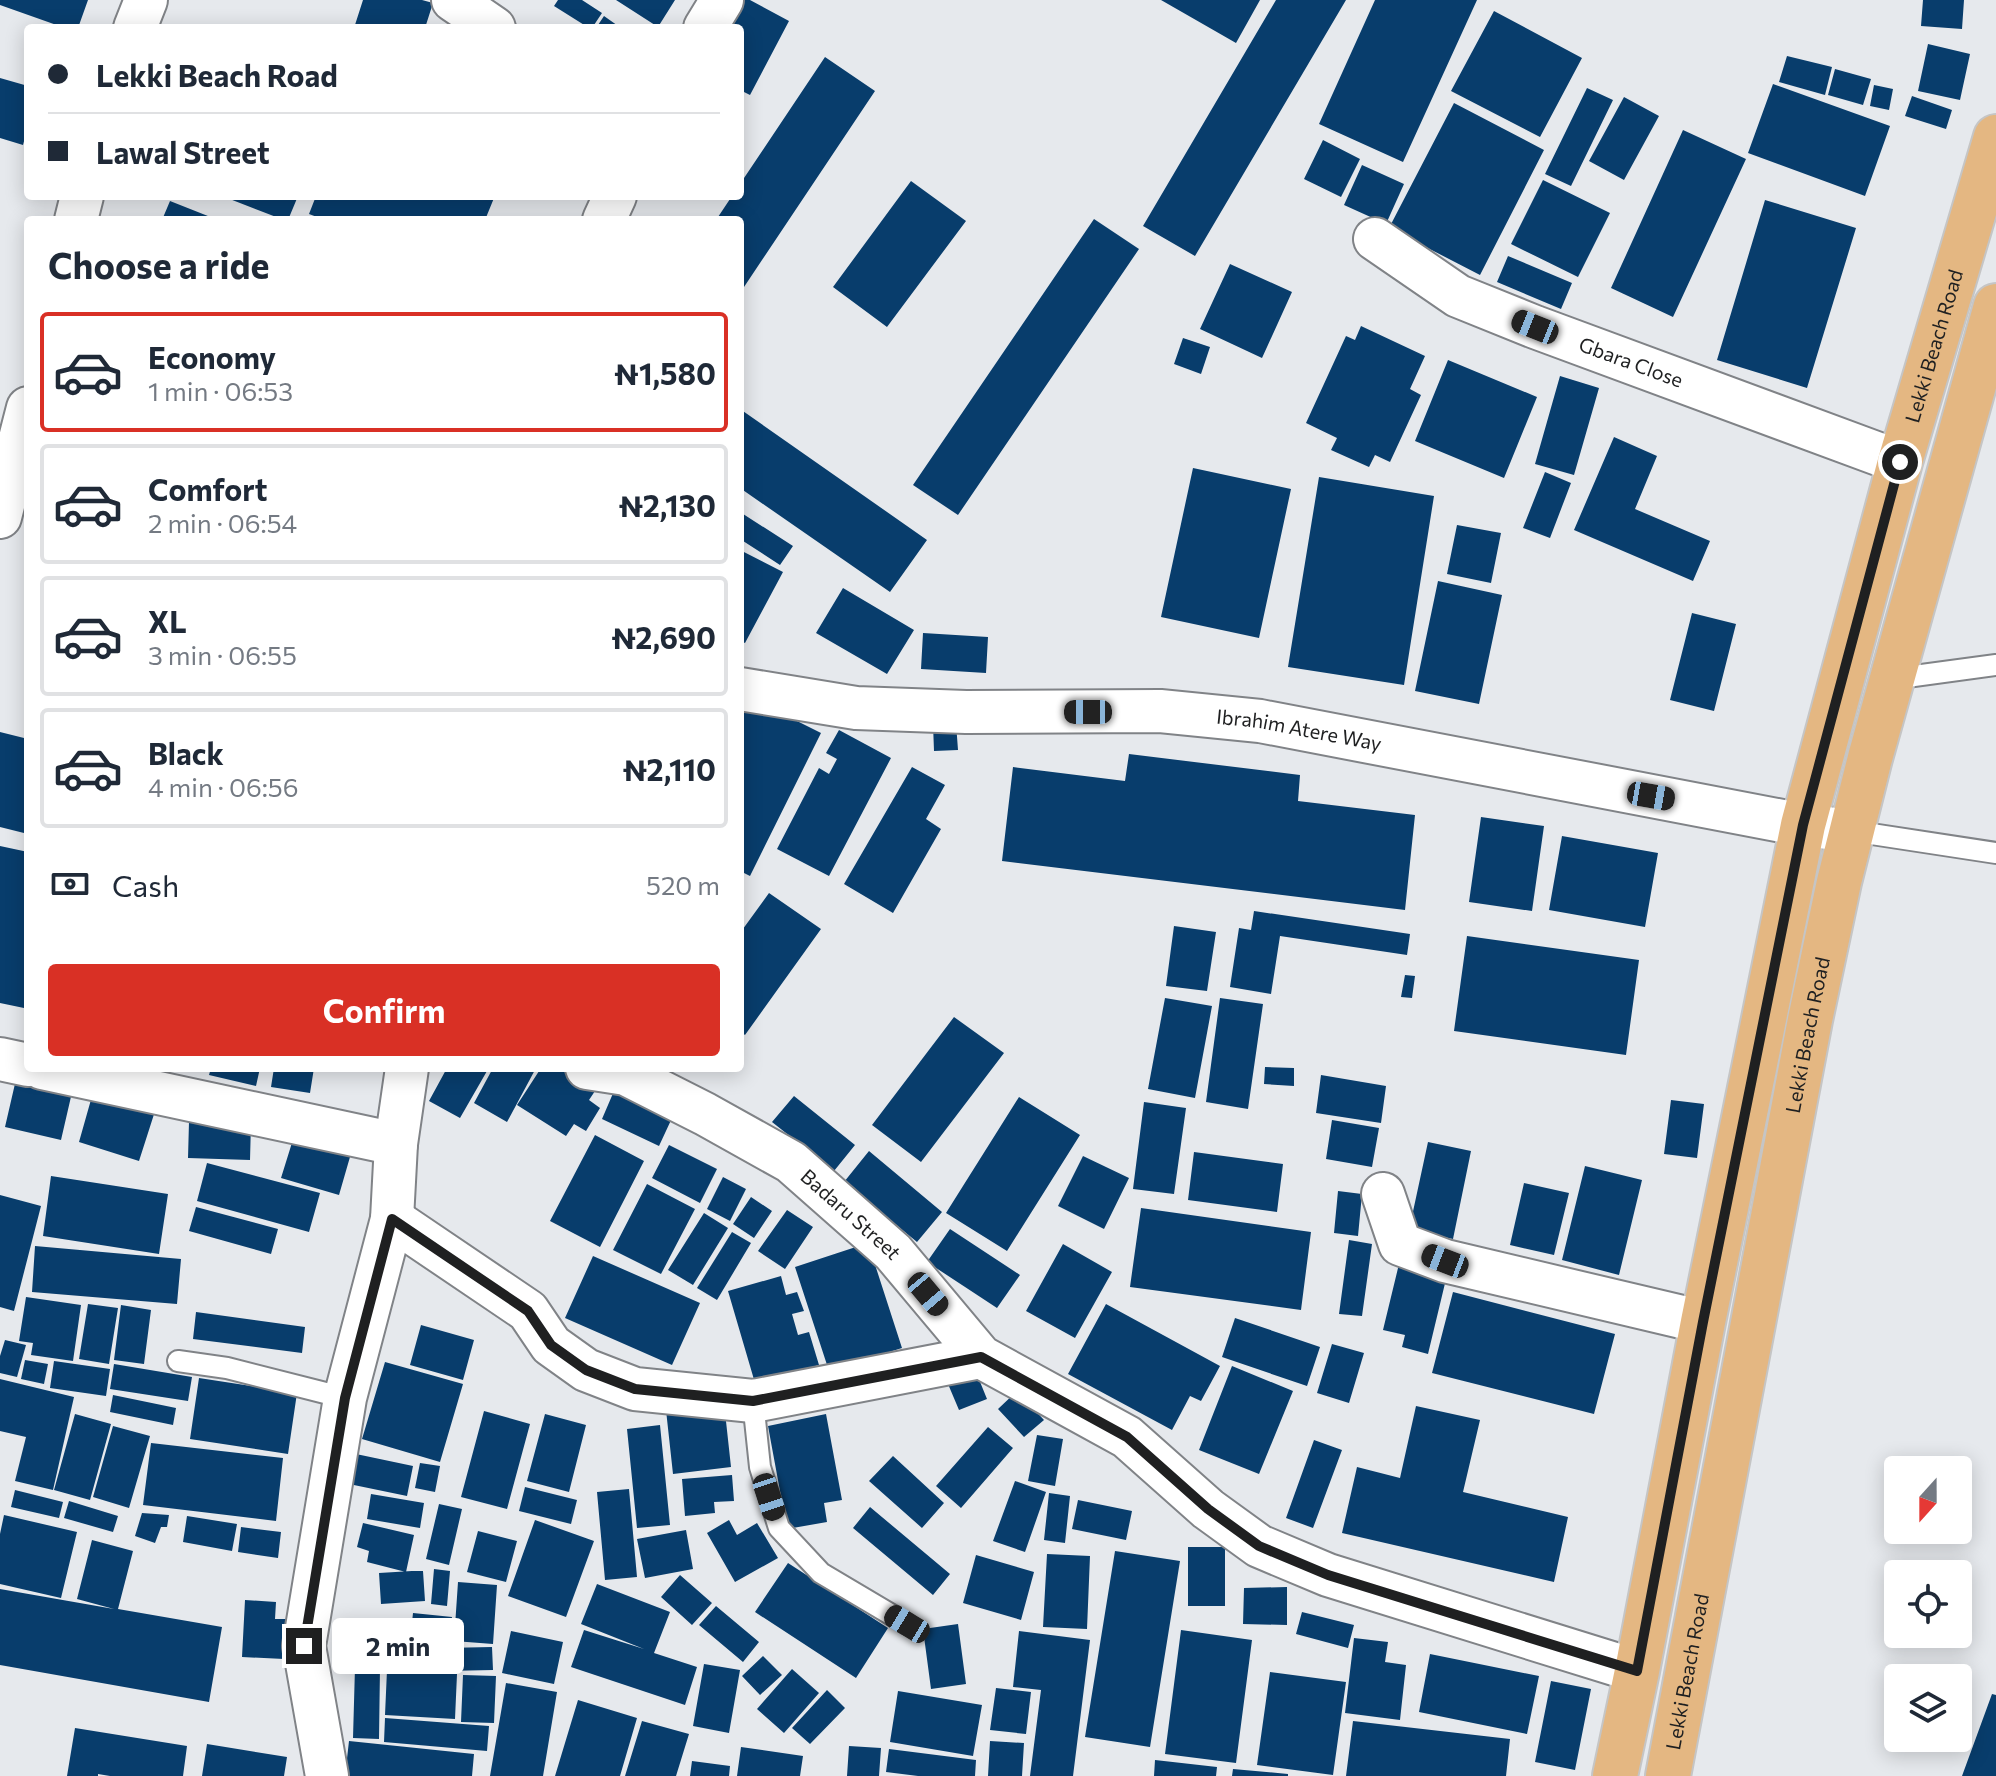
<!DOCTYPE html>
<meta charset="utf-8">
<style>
:root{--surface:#fff;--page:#f6f6f7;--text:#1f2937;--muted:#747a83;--line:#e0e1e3;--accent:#d93025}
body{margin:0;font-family:Commissioner,sans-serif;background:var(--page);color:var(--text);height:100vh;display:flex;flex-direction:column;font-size:30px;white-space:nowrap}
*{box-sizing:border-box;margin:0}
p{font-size:26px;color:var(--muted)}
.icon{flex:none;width:44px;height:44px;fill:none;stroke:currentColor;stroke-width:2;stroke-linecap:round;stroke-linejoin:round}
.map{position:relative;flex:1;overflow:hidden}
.side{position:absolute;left:24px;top:216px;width:720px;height:856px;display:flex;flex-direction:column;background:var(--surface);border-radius:8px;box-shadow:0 4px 20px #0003}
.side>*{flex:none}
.top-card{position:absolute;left:24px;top:24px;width:720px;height:176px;border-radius:8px;box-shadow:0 4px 20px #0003;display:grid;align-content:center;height:176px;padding:0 24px;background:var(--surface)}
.needle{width:52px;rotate:201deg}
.buttons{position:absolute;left:1884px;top:1456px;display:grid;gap:16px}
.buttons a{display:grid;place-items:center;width:88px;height:88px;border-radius:8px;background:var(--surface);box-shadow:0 4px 20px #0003;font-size:40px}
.end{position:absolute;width:36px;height:36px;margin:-18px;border:10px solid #1f2021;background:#fff;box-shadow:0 0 0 4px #fff}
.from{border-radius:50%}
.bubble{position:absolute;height:56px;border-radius:8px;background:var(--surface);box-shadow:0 4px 20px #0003;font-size:26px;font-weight:700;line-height:56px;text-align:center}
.car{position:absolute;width:24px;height:48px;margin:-24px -12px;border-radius:10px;box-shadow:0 0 6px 2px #0007;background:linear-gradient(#222 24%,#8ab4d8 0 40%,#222 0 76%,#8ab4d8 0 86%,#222 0)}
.top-card b{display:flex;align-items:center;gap:28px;height:76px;font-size:30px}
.top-card b+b{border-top:2px solid var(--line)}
.top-card i{width:20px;height:20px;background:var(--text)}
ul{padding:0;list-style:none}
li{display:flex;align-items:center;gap:24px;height:120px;margin:0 16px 12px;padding:0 8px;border:4px solid var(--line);border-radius:8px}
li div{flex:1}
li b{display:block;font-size:30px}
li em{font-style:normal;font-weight:700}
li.selected{border-color:var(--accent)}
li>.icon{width:72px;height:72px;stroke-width:1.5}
h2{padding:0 24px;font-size:36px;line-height:96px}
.pay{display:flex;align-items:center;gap:20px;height:88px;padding:0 24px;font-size:30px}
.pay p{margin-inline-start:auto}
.primary-button{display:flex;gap:16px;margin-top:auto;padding:16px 24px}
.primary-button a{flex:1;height:92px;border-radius:8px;background:var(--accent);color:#fff;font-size:32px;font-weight:700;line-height:92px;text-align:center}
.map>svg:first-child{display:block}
</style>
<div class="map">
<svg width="1996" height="1776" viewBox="0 0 1996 1776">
<rect width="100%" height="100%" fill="#e6e9ed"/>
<path fill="#083d6c" d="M0,0H88L78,28H65L0,5Z
M363,0H422L433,3L425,28H354Z
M558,0H582L602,13L592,28H589L554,6Z
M616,0H675L658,27Z
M738,0H750L789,21L750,95L740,90V28H723Z
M1161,0H1260L1236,43Z
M1276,0H1346L1195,256L1143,226Z
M1375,0H1477L1403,162L1319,124Z
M1923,0H1964L1962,29L1921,26Z
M1494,11L1582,58L1540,137L1451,91Z
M604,16L621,28H596Z
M1928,44L1970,54L1960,100L1918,91Z
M1787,56L1832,67L1825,95L1779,82Z
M825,57L875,91L740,293V220H716L732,196H740V184Z
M1835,69L1871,79L1863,105L1828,95Z
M0,78L28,86V126L23,145L0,138Z
M1773,84L1890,126L1865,196L1748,153Z
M1874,85L1893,89L1889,110L1870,106Z
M1587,88L1613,100L1571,186L1545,174Z
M1912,96L1952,110L1946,129L1905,116Z
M1624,97L1659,116L1624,180L1589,161Z
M1454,103L1544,150L1480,275L1389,228Z
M1683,130L1746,159L1673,317L1611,288Z
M1323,140L1360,159L1341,197L1304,179Z
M1362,165L1404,184L1386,224L1344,205Z
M1543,180L1610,213L1578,277L1511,244Z
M911,181L966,221L887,327L833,287Z
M222,196H298L288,220H284Z
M316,196H489L494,198L485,220H325L309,214Z
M1765,200L1856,228L1807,388L1717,360Z
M170,201L218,220H162Z
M1094,219L1139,249L958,515L913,485Z
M1508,256L1572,283L1561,309L1497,282Z
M1230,264L1292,292L1262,358L1200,329Z
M1361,326L1425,356L1410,389L1421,395L1390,462L1375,455L1369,467L1331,450L1337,438L1306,423L1346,336L1355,340Z
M1183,338L1210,347L1201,374L1174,364Z
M1448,360L1537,397L1504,478L1415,441Z
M1560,376L1599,388L1574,475L1535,464Z
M740,409L927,540L890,592L740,488Z
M1614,437L1657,456L1635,509L1710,541L1693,581L1574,530Z
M1193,468L1291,489L1259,638L1161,617Z
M1545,472L1571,483L1550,538L1523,528Z
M1319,477L1434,496L1404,685L1288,667Z
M740,512L793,546L780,565L740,539Z
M1457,525L1501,533L1491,583L1447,574Z
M740,550L783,572L745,643L740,641Z
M1438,581L1502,595L1479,704L1415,691Z
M843,588L914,630L887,674L816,633Z
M1692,613L1736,624L1714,711L1670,700Z
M923,633L988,637L986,673L921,669Z
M751,698L821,733L750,876L740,871V720Z
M956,723L958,750L934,751L933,724Z
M839,730L891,758L829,876L777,849L819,768L829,774L837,759L826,753Z
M0,732L28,739V834L0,827Z
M1129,754L1300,775L1298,801L1415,815L1405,910L1002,861L1013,767L1125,781Z
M912,767L945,785L926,819L941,829L893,913L844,884Z
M1481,817L1544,826L1532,911L1469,902Z
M1562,836L1658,853L1645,927L1549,910Z
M0,846L28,852V989L24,1008L0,1003Z
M769,893L821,929L745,1035L740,1031V933Z
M1254,911L1410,934L1407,955L1280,936L1271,994L1230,987L1239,928L1251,930Z
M1174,926L1216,932L1207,991L1166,986Z
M1467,936L1639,960L1626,1055L1454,1031Z
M1405,975L1415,976L1412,998L1401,997Z
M1165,998L1212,1006L1195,1098L1148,1089Z
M1220,998L1263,1004L1248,1109L1206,1102Z
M954,1017L1004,1053L921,1162L872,1125Z
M1265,1067L1294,1068V1086L1264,1084Z
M211,1068H260L256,1086L209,1075Z
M274,1068H314L310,1093L271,1087Z
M447,1068H481L487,1071L460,1118L429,1101Z
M493,1068H536L507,1122L474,1103Z
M541,1068H558L595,1091L589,1100L600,1108L586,1131L574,1124L566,1136L517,1105Z
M17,1075L73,1088L61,1140L5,1127Z
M1321,1075L1386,1086L1381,1123L1316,1113Z
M94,1089L156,1108L139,1161L79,1142Z
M614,1091L672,1118L659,1146L602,1119Z
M794,1096L855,1145L834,1171L772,1122Z
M1019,1097L1080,1135L1007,1251L946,1213Z
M1671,1100L1704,1104L1697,1158L1664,1154Z
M1144,1102L1186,1108L1174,1194L1133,1189Z
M1332,1120L1379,1128L1372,1167L1326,1159Z
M189,1122L251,1123L250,1160L188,1158Z
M295,1133L352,1150L339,1195L281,1178Z
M595,1135L644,1161L600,1247L550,1221Z
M1428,1142L1471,1151L1453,1239L1409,1230Z
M669,1145L717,1169L700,1203L652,1178Z
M869,1151L942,1212L917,1242L844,1182Z
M1194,1152L1283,1164L1277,1212L1188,1200Z
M1083,1156L1129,1178L1104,1229L1058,1206Z
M207,1163L320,1193L309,1232L197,1201Z
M1585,1166L1642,1180L1619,1275L1562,1260Z
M51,1176L168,1194L159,1254L43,1236Z
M723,1177L746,1189L730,1221L707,1209Z
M1524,1183L1569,1193L1554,1255L1510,1245Z
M647,1184L695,1209L661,1274L613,1250Z
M1338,1191L1362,1194L1358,1236L1334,1233Z
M0,1195L41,1206L14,1311L0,1307Z
M751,1197L772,1211L754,1238L733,1224Z
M196,1207L278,1229L271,1254L189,1231Z
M1141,1208L1311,1232L1301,1310L1130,1287Z
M787,1210L813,1227L785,1269L758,1251Z
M704,1213L728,1228L693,1285L668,1270Z
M950,1229L1020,1275L997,1308L927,1262Z
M732,1232L751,1243L717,1300L697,1288Z
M1349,1240L1372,1244L1362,1316L1339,1314Z
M868,1243L902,1348L829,1371L795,1267Z
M1063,1244L1112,1272L1075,1338L1026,1311Z
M35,1246L181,1259L177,1304L32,1292Z
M593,1256L700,1303L672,1365L565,1318Z
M1399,1264L1447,1275L1428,1354L1402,1347L1405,1335L1383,1330Z
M781,1276L786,1295L797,1292L804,1311L792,1314L798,1335L809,1332L819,1365L755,1383L728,1291Z
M1453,1292L1615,1334L1594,1414L1432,1373Z
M26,1297L81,1305L73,1361L31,1355L33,1343L19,1341Z
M88,1304L118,1308L109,1364L79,1359Z
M1106,1304L1220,1366L1201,1401L1190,1396L1172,1430L1068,1374Z
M121,1305L151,1310L144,1364L114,1360Z
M196,1312L305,1327L302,1353L193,1339Z
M1235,1318L1320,1347L1307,1386L1222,1357Z
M421,1325L474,1340L463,1380L410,1365Z
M5,1340L26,1345L17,1377L0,1373V1356Z
M1332,1344L1364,1353L1349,1403L1317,1393Z
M25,1360L48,1364L44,1384L21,1379Z
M54,1361L110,1369L106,1396L50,1388Z
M385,1362L463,1384L440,1462L362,1439Z
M114,1364L192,1377L188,1401L110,1389Z
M1232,1366L1293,1391L1259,1474L1199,1450Z
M976,1372L987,1399L959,1410L948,1384Z
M199,1378L297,1393L288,1454L190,1439Z
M0,1379L74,1397L53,1490L15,1481L26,1437L0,1431Z
M1017,1391L1044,1420L1024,1437L998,1409Z
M113,1395L176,1408L173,1425L110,1412Z
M724,1403L731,1467L673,1474L666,1410Z
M1416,1406L1480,1420L1463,1492L1568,1517L1554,1582L1342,1533L1357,1467L1400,1478Z
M484,1411L530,1424L507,1509L461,1497Z
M75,1414L111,1424L90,1500L54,1490Z
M545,1414L586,1425L569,1492L527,1481Z
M826,1414L842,1500L824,1503L827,1522L787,1529L768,1426Z
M660,1425L670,1525L637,1528L627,1429Z
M113,1426L150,1436L129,1508L93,1497Z
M988,1427L1013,1448L961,1508L936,1486Z
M1037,1435L1063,1439L1055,1486L1028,1481Z
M1314,1440L1342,1450L1313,1528L1286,1518Z
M151,1443L283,1458L276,1521L143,1505Z
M356,1454L413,1466L407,1496L349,1484Z
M893,1456L944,1503L922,1528L869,1481Z
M420,1463L440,1466L435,1492L415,1488Z
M732,1475L734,1501L714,1502L715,1513L685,1516L682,1479Z
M1015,1481L1046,1492L1025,1552L993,1541Z
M525,1487L577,1500L571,1524L519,1511Z
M629,1489L637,1577L605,1580L597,1492Z
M15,1490L63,1502L59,1518L11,1507Z
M1049,1493L1070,1496L1065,1543L1044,1540Z
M371,1494L424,1503L420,1528L367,1519Z
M1078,1500L1132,1511L1126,1540L1072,1529Z
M69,1501L118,1516L113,1532L64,1518Z
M439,1504L462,1509L449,1565L426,1559Z
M870,1507L950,1574L933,1595L853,1528Z
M142,1513L169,1515L167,1527H161L155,1543L135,1536Z
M4,1515L77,1532L61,1598L0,1584V1534Z
M187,1516L237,1524L232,1551L183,1542Z
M535,1520L594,1541L566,1617L508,1596Z
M729,1520L737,1535L757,1523L778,1558L735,1582L707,1533Z
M363,1523L414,1535L406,1572L367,1562L369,1551L357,1547Z
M241,1527L281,1532L278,1558L238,1552Z
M686,1530L693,1569L645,1578L637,1539Z
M478,1531L517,1541L506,1582L467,1572Z
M92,1540L133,1551L118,1609L222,1627L209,1702L0,1665V1589L114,1609L77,1599Z
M1188,1547H1225V1606H1188Z
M1115,1551L1180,1561L1150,1747L1085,1737Z
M1047,1554L1090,1556L1087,1629L1043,1627Z
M976,1555L1034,1572L1021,1620L963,1603Z
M788,1563L888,1628L856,1678L755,1612Z
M434,1569L450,1571L447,1606L431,1604Z
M412,1571H423L425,1601L381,1604L379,1573Z
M680,1575L712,1603L692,1625L661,1597Z
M458,1582L497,1585L493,1644L454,1641Z
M597,1584L670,1612L654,1653L697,1667L685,1705L571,1667L584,1630L644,1649L581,1624Z
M1287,1587V1625L1243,1624L1244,1588Z
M245,1600L276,1602L275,1619H286L284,1659L242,1657Z
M716,1606L759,1642L743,1662L699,1625Z
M1302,1612L1354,1625L1348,1648L1296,1634Z
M413,1613L452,1617L449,1645L410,1641Z
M958,1624L966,1684L931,1689L923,1629Z
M1181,1630L1252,1640L1236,1763L1165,1754Z
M511,1631L563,1642L554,1684L502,1673Z
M1019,1631L1090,1640L1073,1776H1030L1041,1690L1013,1687Z
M1354,1638L1388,1642L1385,1662L1406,1665L1400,1720L1345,1713Z
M395,1644L418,1645V1667L394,1666Z
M343,1646L364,1647V1661L343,1662Z
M422,1647L442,1649L441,1668L421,1666Z
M492,1647L493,1670L445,1671L444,1648Z
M1430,1654L1539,1676L1527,1734L1419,1712Z
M763,1656L782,1675L760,1695L742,1676Z
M704,1664L740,1670L729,1733L693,1726Z
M355,1667H380L379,1739L353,1738Z
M792,1669L819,1693L784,1733L757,1709Z
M387,1670L457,1674L455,1719L385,1715Z
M1270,1672L1346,1682L1333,1775L1257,1765Z
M463,1675L496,1676L494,1723L461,1722Z
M1551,1681L1591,1689L1575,1770L1535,1762Z
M506,1683L557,1692L543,1776H490Z
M996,1688L1031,1692L1026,1734L990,1730Z
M827,1690L845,1708L810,1744L792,1728Z
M898,1691L982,1705L973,1756L890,1742Z
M1992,1694L1996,1695V1776H1962Z
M578,1700L637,1718L620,1776H555Z
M385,1718L489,1726L487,1751L384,1742Z
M642,1721L689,1734L676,1776H625Z
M1353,1721L1510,1739L1506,1776H1346Z
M75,1728L187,1746L183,1776H110L98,1774V1776H67Z
M349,1741L474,1754L472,1776H345Z
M990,1741L1024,1743L1022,1776H988Z
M207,1744L287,1757L284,1776H202Z
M849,1746L881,1748L879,1776H847Z
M741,1747L803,1756L800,1776H737Z
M889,1749L976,1760L975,1776H918L886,1772Z
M1155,1760L1217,1767L1216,1776H1154Z
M692,1761L730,1766L729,1776H690Z
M1233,1769L1288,1774V1776H1232Z"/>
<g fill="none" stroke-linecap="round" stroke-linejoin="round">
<g stroke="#808387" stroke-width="24">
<path id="lane" d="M1892,679L1996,665
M1852,831L1996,853
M178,1361L227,1368L345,1398
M753,1401L760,1467L779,1528L821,1573L907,1624"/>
</g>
<g stroke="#808387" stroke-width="46">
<g id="street">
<path d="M453,0L494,28"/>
<path d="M135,28L146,0"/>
<path d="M705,28L722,0"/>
<path d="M76,220L82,196"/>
<path d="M604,220L615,196"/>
<path id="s1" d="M1375,239L1458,296L1535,327L1900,462"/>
<path d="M0,517L28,408"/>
<path id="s2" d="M740,689L856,708L966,712L1160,711L1260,721L1803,825L1852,831"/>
<path d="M0,1059L28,1065"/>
<path d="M42,1068L396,1144"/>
<path id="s3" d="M587,1068L626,1074L705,1114L791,1162L893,1252L981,1357L1127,1437L1208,1509L1259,1546L1328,1575L1637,1671"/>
<path d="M1383,1194L1400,1244L1445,1261L1703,1322"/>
<path d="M392,1219L528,1311L551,1345L586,1370L635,1389L753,1401L981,1357"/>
<path d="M327,1776L304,1646L345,1398L392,1219L396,1144L407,1068"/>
</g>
</g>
<g stroke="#c5c5c5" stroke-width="48">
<g id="primary">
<path id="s4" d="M1615,1776L1637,1671L1703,1322L1803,825L1900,462L1996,137"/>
<path id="s5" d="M1668,1776L1810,1020L1839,882L1870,758L1996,306"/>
</g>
</g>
<use href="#lane" stroke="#fff" stroke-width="20"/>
<use href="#street" stroke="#fff" stroke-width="42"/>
<use href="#primary" stroke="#e4b782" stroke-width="44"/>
</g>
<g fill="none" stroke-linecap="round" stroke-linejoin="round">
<path stroke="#1f2021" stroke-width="10" d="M304,1646L345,1398L392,1219L528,1311L551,1345L586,1370L635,1389L753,1401L981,1357L1127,1437L1208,1509L1259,1546L1328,1575L1637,1671L1703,1322L1803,825L1900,462"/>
</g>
<g text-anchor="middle" stroke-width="8" stroke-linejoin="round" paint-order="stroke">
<g font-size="20" fill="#1f2021" stroke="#e6e9ed">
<text dy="7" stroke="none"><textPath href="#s4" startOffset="1466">Lekki Beach Road</textPath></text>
<text dy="7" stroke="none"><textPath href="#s1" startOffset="286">Gbara Close</textPath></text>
<text dy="7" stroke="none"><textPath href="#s2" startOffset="562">Ibrahim Atere Way</textPath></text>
<text dy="7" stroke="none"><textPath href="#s5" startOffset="754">Lekki Beach Road</textPath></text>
<text dy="7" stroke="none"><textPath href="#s3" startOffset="306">Badaru Street</textPath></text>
<text dy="7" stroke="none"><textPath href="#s5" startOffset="106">Lekki Beach Road</textPath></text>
</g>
</g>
</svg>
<div class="buttons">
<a><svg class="needle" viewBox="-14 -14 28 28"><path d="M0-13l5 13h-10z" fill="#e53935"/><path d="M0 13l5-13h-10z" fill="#747a83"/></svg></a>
<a><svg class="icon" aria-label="locate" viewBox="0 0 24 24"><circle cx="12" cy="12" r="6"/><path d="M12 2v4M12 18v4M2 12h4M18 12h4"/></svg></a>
<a><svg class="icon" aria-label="layers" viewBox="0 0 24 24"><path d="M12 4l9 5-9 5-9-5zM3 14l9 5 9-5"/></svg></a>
</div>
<i class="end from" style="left:1900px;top:462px"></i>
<i class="end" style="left:304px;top:1646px"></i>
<div class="bubble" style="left:332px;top:1618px;width:132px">2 min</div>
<i class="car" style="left:1535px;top:327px;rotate:292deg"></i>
<i class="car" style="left:1088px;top:712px;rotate:270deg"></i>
<i class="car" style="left:1651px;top:796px;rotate:100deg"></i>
<i class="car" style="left:1445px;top:1261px;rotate:291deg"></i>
<i class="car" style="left:928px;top:1294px;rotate:140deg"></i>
<i class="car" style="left:769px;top:1497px;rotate:162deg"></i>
<i class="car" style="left:907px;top:1624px;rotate:301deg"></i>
<div class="top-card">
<b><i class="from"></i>Lekki Beach Road</b>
<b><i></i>Lawal Street</b>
</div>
<section class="side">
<h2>Choose a ride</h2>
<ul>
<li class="selected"><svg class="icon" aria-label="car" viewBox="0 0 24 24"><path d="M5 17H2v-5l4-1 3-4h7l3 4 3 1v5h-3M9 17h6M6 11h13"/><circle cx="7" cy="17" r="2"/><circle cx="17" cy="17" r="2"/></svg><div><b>Economy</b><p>1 min · 06:53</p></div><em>₦1,580</em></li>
<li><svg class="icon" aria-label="car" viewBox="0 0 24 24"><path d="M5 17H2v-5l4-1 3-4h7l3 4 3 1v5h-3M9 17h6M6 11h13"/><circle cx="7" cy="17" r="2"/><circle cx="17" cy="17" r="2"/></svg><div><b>Comfort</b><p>2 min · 06:54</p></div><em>₦2,130</em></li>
<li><svg class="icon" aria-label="car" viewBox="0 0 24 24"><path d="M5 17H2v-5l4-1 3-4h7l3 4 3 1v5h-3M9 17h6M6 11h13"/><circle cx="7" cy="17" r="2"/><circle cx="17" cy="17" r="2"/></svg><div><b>XL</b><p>3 min · 06:55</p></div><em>₦2,690</em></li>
<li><svg class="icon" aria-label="car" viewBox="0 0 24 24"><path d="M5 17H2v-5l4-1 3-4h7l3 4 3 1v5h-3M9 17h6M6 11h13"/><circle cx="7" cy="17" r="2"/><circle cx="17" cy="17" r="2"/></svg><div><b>Black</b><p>4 min · 06:56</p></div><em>₦2,110</em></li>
</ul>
<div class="pay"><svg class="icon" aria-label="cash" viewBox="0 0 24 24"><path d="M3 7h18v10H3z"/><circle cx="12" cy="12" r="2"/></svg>Cash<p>520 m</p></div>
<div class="primary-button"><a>Confirm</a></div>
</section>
</div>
